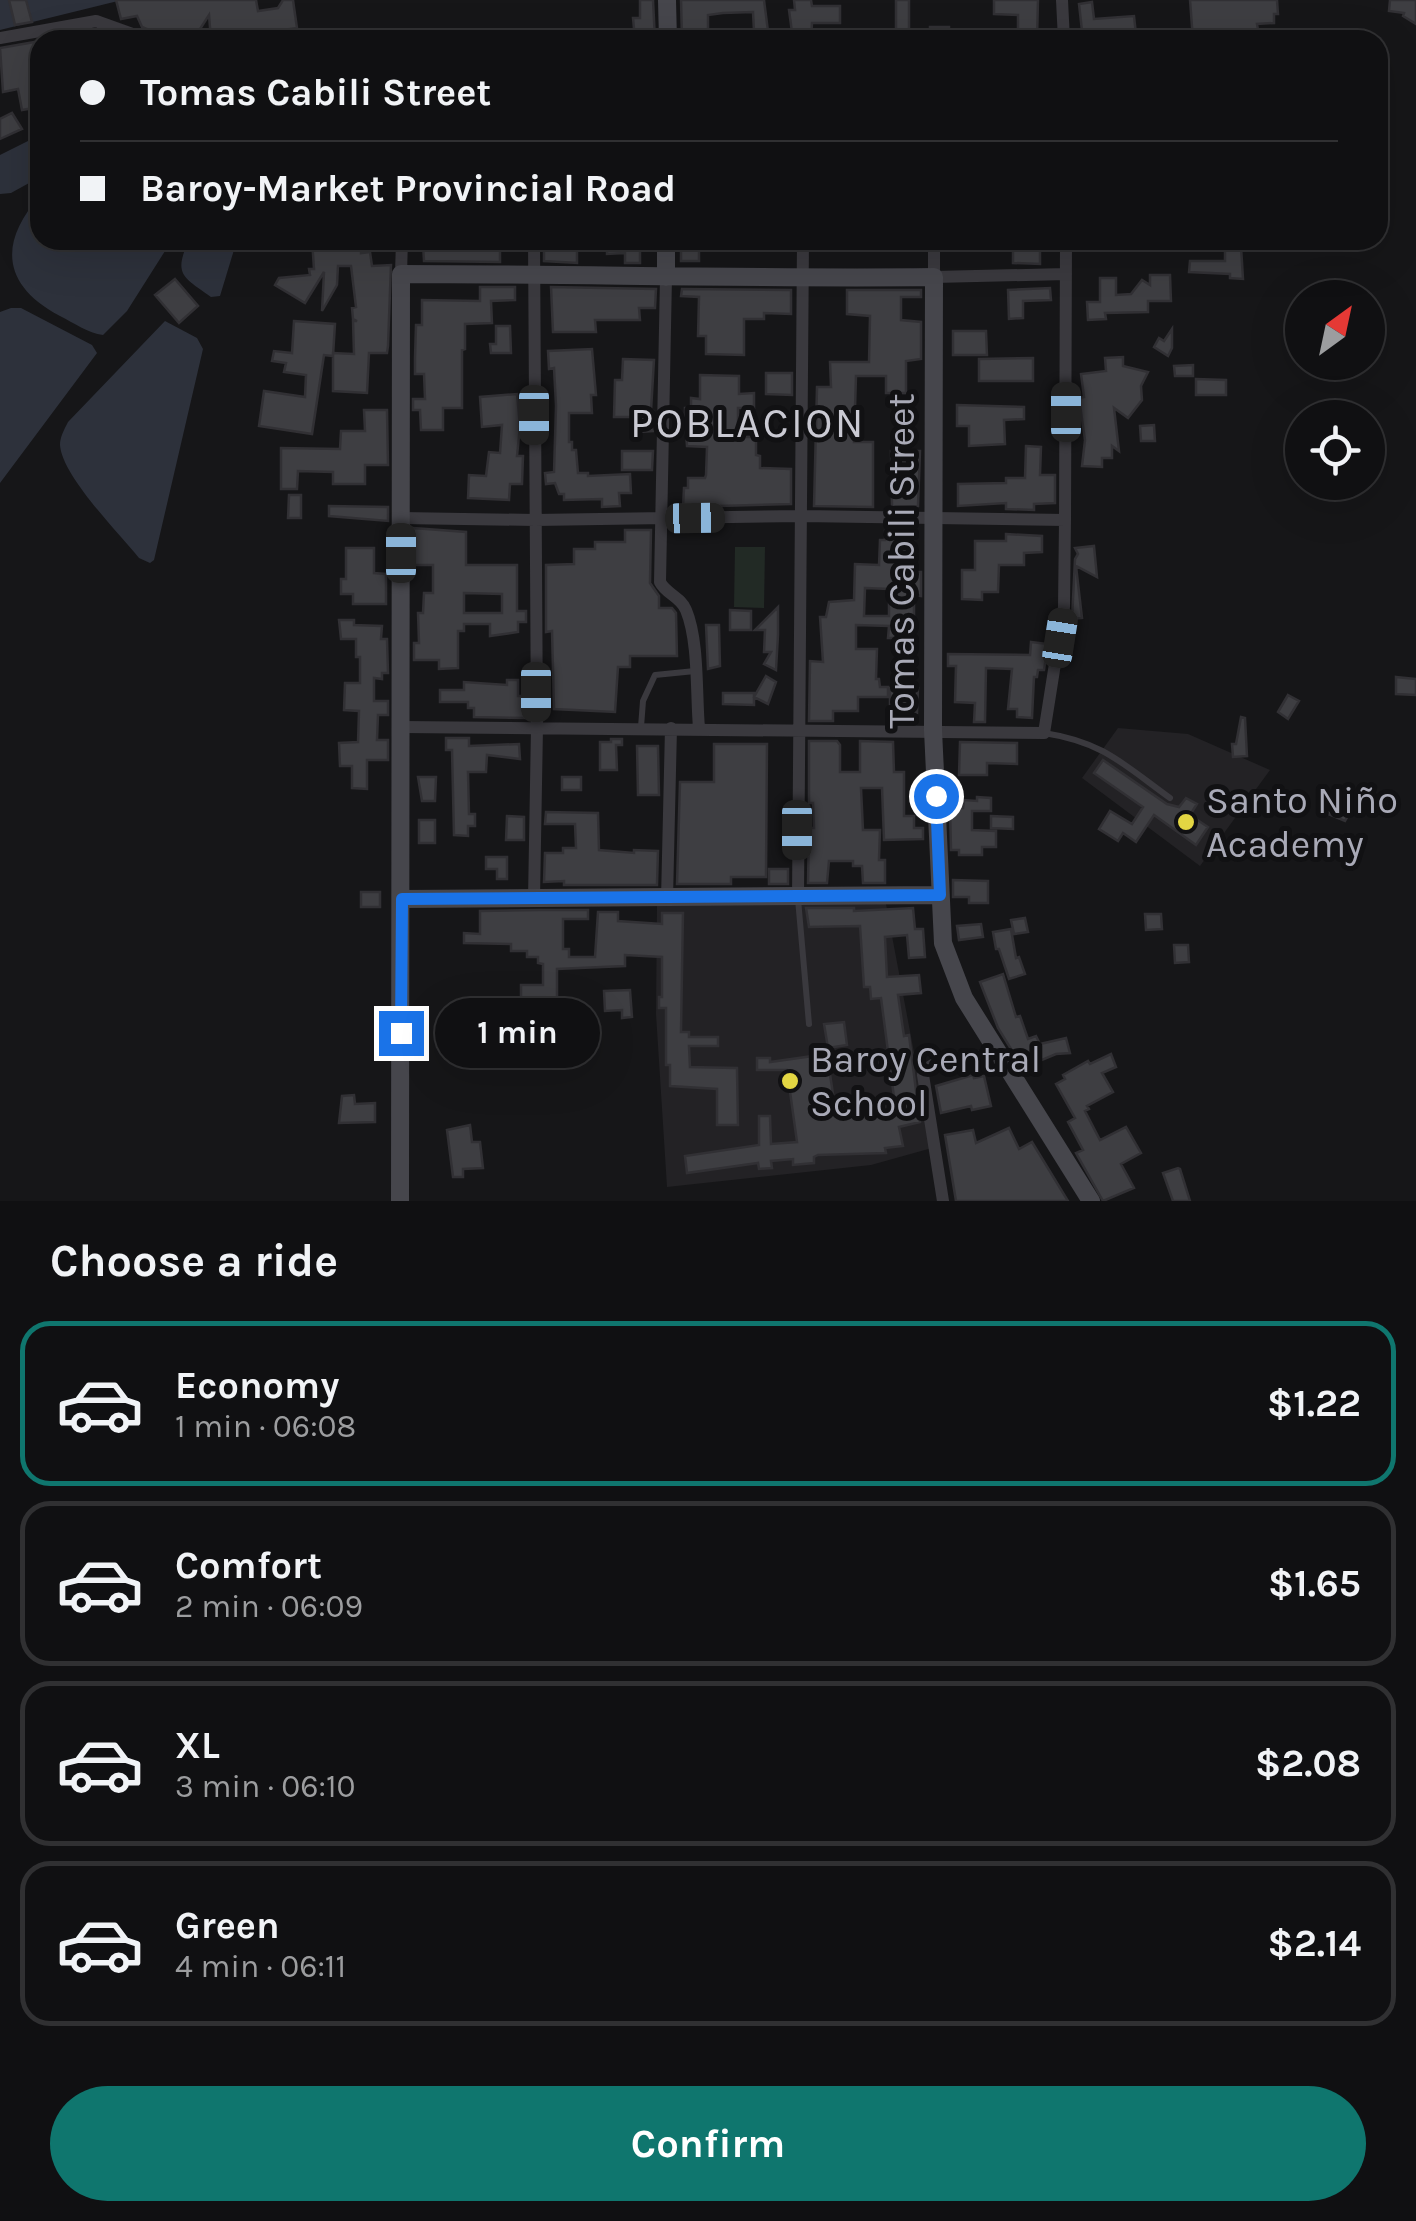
<!DOCTYPE html>
<meta charset="utf-8">
<style>
:root{--surface:#101012;--page:#19191b;--text:#f1f3f6;--muted:#9c9d9f;--line:#303032;--accent:#0f766e}
body{margin:0;font-family:Karla,sans-serif;background:var(--page);color:var(--text);height:100vh;display:flex;flex-direction:column;font-size:38px;white-space:nowrap}
*{box-sizing:border-box;margin:0}
p{font-size:32px;color:var(--muted)}
.icon{flex:none;width:55px;height:55px;fill:none;stroke:currentColor;stroke-width:2;stroke-linecap:round;stroke-linejoin:round}
.map{position:relative;height:1201px;overflow:hidden}
.side{display:flex;flex-direction:column;background:var(--surface);flex:1}
.side>*{flex:none}
.top-card{position:absolute;left:30px;top:30px;width:1358px;height:220px;border-radius:30px;box-shadow:0 10px 40px #0002,0 0 0 2px var(--line);display:grid;align-content:center;height:220px;padding:0 50px;background:var(--surface)}
.needle{width:65px;rotate:33deg}
.buttons{position:absolute;left:1285px;top:280px;display:grid;gap:20px}
.buttons a{display:grid;place-items:center;width:100px;height:100px;border-radius:50%;background:var(--surface);box-shadow:0 10px 40px #0002,0 0 0 2px var(--line);font-size:50px}
.end{position:absolute;width:45px;height:45px;margin:-22px;border:12px solid #1a73e8;background:#fff;box-shadow:0 0 0 5px #fff}
.from{border-radius:50%}
.bubble{position:absolute;height:70px;border-radius:35px;background:var(--surface);box-shadow:0 10px 40px #0002,0 0 0 2px var(--line);font-size:32px;font-weight:700;line-height:70px;text-align:center}
.car{position:absolute;width:30px;height:60px;margin:-30px -15px;border-radius:12px;box-shadow:0 0 8px 2px #0007;background:linear-gradient(#222 24%,#8ab4d8 0 40%,#222 0 76%,#8ab4d8 0 86%,#222 0)}
.top-card b{display:flex;align-items:center;gap:35px;height:95px;font-size:38px}
.top-card b+b{border-top:2px solid var(--line)}
.top-card i{width:25px;height:25px;background:var(--text)}
ul{padding:0;list-style:none}
li{display:flex;align-items:center;gap:30px;height:165px;margin:0 20px 15px;padding:0 30px;border:5px solid var(--line);border-radius:30px}
li div{flex:1}
li b{display:block;font-size:38px}
li em{font-style:normal;font-weight:700}
li.current{border-color:var(--accent)}
li>.icon{width:90px;height:90px;stroke-width:1.5}
h2{padding:0 50px;font-size:45px;line-height:120px}
.action{display:flex;gap:20px;margin-top:auto;padding:20px 50px}
.action a{flex:1;height:115px;border-radius:60px;background:var(--accent);color:#fff;font-size:40px;font-weight:700;line-height:115px;text-align:center}
.map>svg:first-child{display:block}
</style>
<div class="map">
<svg width="1416" height="1201" viewBox="0 0 1416 1201">
<rect width="100%" height="100%" fill="#161618"/>
<path fill="#232225" d="M1118,728L1188,734L1270,770L1200,866L1082,778Z
M886,904L932,1148L871,1165L667,1187L656,1014L657,905Z"/>
<path fill="#222a25" d="M735,547H765L764,608L734,607Z"/>
<path fill="#2d313b" d="M0,0H122L0,30Z
M40,135V177L11,193L0,194V155Z
M40,196V240H172L127,311L103,335C88,333 74,323 60,316C0,284 0,241 40,196Z
M189,240H237L220,296L211,297C183,277 173,275 189,240Z
M11,308H21L92,345L97,353L0,483V312Z
M165,321L197,338L203,349L154,560L150,563L139,558C119,533 62,476 60,445C60,437 64,430 68,422Z"/>
<path fill="#3e3e42" stroke="#313034" stroke-width="2.5" fill-rule="evenodd" d="M9,0H26L32,22L15,25Z
M116,0H256L258,11L278,8L283,0H293L297,28L290,29L292,40H211L209,15L193,40H159L156,33L142,27L137,16L121,19Z
M640,0H653L655,40H635L633,18H640Z
M681,0H764L768,31L754,32L753,12L723,13L708,15V33L698,34V40H682Z
M794,0H811L812,6H840V23H812L811,40H793L789,10H795Z
M896,0H909V38H896Z
M994,0H1038L1037,40H1018V15L994,14Z
M1190,0H1277L1278,14H1274V23L1257,24L1258,30L1227,32V36L1211,37V40H1193Z
M1390,0H1416V24L1403,16L1404,13L1389,11Z
M1092,2L1094,19L1134,16L1136,34H1128V40H1083L1079,4Z
M930,27H949V40H930Z
M95,31L119,40H46Z
M40,41V107L22,110L18,89L3,92L0,48Z
M12,113L22,129L0,139V119Z
M312,240H351L352,245L361,244V253L370,252L372,266L391,265L388,346L387,353H369L367,393L333,391V353L354,354L353,321H357L353,319L352,308L356,307L351,266H338L337,285L322,311L324,272L305,303L275,285L279,278L310,275L309,269H314Z
M438,240H500V262L424,261L423,245H438Z
M607,240H654V249L640,250V263H625V253L607,254Z
M681,240H699V261H681Z
M1013,240H1040V264L1013,263Z
M544,242L577,243V263L544,261Z
M1241,246L1243,279L1230,278V274L1189,272L1190,261H1225V247Z
M1150,275H1170L1171,301H1148V312L1105,313L1106,319L1088,320L1087,302H1100V278H1116V295L1131,294L1142,280L1150,285Z
M175,279L198,306L179,323L155,295Z
M480,287H515V300L491,301L492,323L465,324V349L462,350V408H443V430H421L420,410H413V399H425L424,374H415V358L416,325H422V300L480,301Z
M551,287L656,289L655,308H639L640,320H595L596,332H553Z
M1050,288L1051,300L1023,301V318L1009,319L1008,290Z
M682,289L791,290V314L764,313V319H744V355L706,354V336H698L699,297L681,296Z
M847,290H921V297H901V320L921,322V359L906,361V393H886V376H856L854,442H873V507L814,506L817,387H831L830,362H869L870,316L847,314Z
M294,321L335,324L333,356L324,355L312,434L259,426L264,391L305,397L306,375L284,372L286,363L272,361L274,351L292,353Z
M496,326H510L511,353H491L490,344H496Z
M1172,329V348L1168,356L1154,347L1159,338L1164,341Z
M953,331H986L987,355H953Z
M592,349L596,395H591L592,413H569V442H572V450H576L578,473H588V476L630,474L631,493H619L620,506L602,507V499L564,500V494H559L555,483L546,484L545,473L554,472L556,406L554,368L549,369L548,351Z
M1123,357V366L1148,372L1141,386L1142,400L1128,418L1114,408L1119,451L1112,446V458H1102V467L1082,466L1085,440L1079,398L1084,397L1081,374L1106,371L1105,358Z
M1033,358V381H979V359Z
M623,359L654,360L651,411H653V431L639,432L638,417H614L615,380H622Z
M1193,365V376H1175L1174,366Z
M766,373H792V395L766,394Z
M700,375L739,376V394L754,393V408H738V437H756V455L760,456V468L791,469V504L683,507L684,488H688V478H705L706,475L707,447L687,446L685,421V408H691V398L700,399Z
M1196,379L1226,380V395H1196Z
M517,394L520,426L517,456H523L522,484H510L509,500L468,498L469,475L486,476L489,452L500,453L502,425L482,427L480,397Z
M957,405L1024,407V419L1004,420L1005,444L969,446V426H957Z
M364,410H387L388,465H365V484H333V472L298,471L297,489H281V448L340,449L341,431H365Z
M1154,425L1155,441H1141L1140,426Z
M1026,446L1041,447L1040,475H1055V503L1034,504V510L1006,509V503L958,506V484L1006,483V478H1025Z
M622,451H653L652,470H622Z
M891,451H920L918,506L892,507Z
M289,495H301V518H288Z
M329,506L388,507V521L329,516Z
M413,528L466,532V565H517V611H526V622H518V632L490,636V624H464V631H458V668L439,669V660H414V643H419L418,613H423L424,593H433V565H413ZM464,593L502,594V613H464Z
M625,530H651L650,583L659,596V608H672L676,613L677,656H630V667H618L615,712L554,709L552,631L546,632V565L574,564V549H595V542H625Z
M885,531L896,532V540L914,541L913,572H921V596L914,595V631H898V638H888L889,626L856,625V649H877L876,679H879L880,687H888V697H858V711H833V721H809L810,661L823,662L820,617H826L829,602L854,600L855,564L879,565L880,540H885ZM865,588L889,589V616H864Z
M1006,534L1042,536V552L1024,553V565H999L998,592H982V600L962,599V570H975V541H1006Z
M1094,546L1097,577L1076,566L1082,618L1072,619L1075,559L1078,554L1075,548Z
M346,548H374V573L386,574V604H353V594H341V579H346Z
M778,607V635L776,670L764,664L771,652H764L765,630H755Z
M730,610L751,611V630H730Z
M339,620H354V625L382,626L381,639H387L388,673H382V679L374,678V701H388V715H378L377,740H388V760H367V789L352,788V766H340L339,743L358,742L359,711L344,710L345,683H360V657H356V639H341Z
M706,625H719L720,666L708,669Z
M1031,642L1048,644L1044,670H1038L1037,677H1034L1032,718L1017,717V709H1008L1012,669L986,668L985,722H974L975,703L955,702L956,666H948V654L1030,655Z
M766,676L776,682L768,704L754,697Z
M1396,677L1416,679V695L1396,694Z
M507,680H518V696H527V718L474,717V708H468V702H440V690H464V682L507,685Z
M890,688H918L917,713L890,712Z
M723,693H754V705L723,704Z
M1288,695L1299,701L1288,719L1278,712Z
M1241,717L1245,718L1247,756L1233,757L1232,744H1236Z
M446,738H469V746L519,744L520,759L487,755L486,772H468L469,814H475V826H468V836L454,835L452,750H446Z
M611,739H622V745H616L617,770H600V742H611Z
M809,741H837L840,745V772H860V741L893,742L894,772H904V816H914V828H923V839L884,840L882,788H861L863,830H880L879,860H885V883H863L862,866H853V861H829L827,883H808L809,828H814L813,803H809Z
M960,742L1017,743V764L987,763V775H959Z
M714,744H767L766,877H731V884H677L680,782H714Z
M637,746H658L659,795H638Z
M1103,760L1167,804L1179,807L1186,798L1197,804L1190,815L1208,827L1196,845L1154,815L1136,842L1123,833L1118,841L1099,829L1110,811L1132,824L1143,807L1094,773Z
M418,777H436L435,801H422Z
M562,777H581V790H562Z
M977,797L991,798V811H972V830L996,831V847H982V855H959V850H951L950,808H963L964,800L977,801Z
M1331,799L1350,812L1345,821L1323,812Z
M546,812L598,813L599,850L634,853V850L658,851L657,885H564V881L544,882L545,853H563V848H576L575,824H545Z
M507,816L524,817V840H506Z
M991,816L1013,817V829L991,828Z
M419,820H435V843H419Z
M486,857H507V879H497V869H486Z
M769,869H788V884H769Z
M953,880L988,881V903H969V897H953Z
M361,892H380V907H361Z
M806,908H854V911L913,908L915,929H923L925,957L909,958L907,935L885,937L887,977L919,975L921,993L898,995L904,1036L909,1035L920,1122L899,1127L903,1146L885,1148L886,1153L818,1155L814,1157V1163L793,1165V1159L771,1161L772,1168L759,1169L758,1163L687,1173L685,1156L759,1145V1116H770L771,1144L797,1142L787,1070H757V1058H770V1062L827,1054L836,1114L895,1105L881,998L871,999L870,987H864L860,926L809,927Z
M538,910H588V919H563V949H569V957H595L598,912H618V921L662,924V913H683L681,1032H689V1037H718V1046H689L690,1067L737,1068L738,1125H717V1089L670,1086V1065H666V1008H659V997H662V957L625,955V966L557,969V997L533,998V1007H521V985H543V964L538,963V957H527V951H511V944L464,943V933L480,934V911Z
M1145,914H1161L1162,929L1146,930Z
M1025,918L1028,932L1014,934L1011,920Z
M981,924L983,937L959,940L957,926Z
M1011,929L1016,958L1019,957L1025,974L1009,979L999,949H996L993,932Z
M1174,945H1188L1189,962L1175,963Z
M1003,974L1016,1017L1020,1016L1028,1039L1036,1036L1040,1044L1066,1038L1070,1053L1056,1054L1030,1065L1027,1059L1019,1062L998,1028L980,982Z
M630,990L632,1017L622,1018V1010L605,1011L604,991Z
M844,1022L847,1045L828,1048L824,1024Z
M1111,1054L1116,1067L1102,1073L1113,1092L1087,1106L1089,1109L1085,1111L1100,1140L1126,1127L1141,1153L1121,1164L1134,1188L1103,1201L1076,1153L1083,1150L1068,1122L1075,1118L1056,1084L1065,1079L1063,1075L1088,1061L1090,1064Z
M973,1075L974,1078L984,1076L991,1106L972,1110L971,1106L941,1113L936,1086Z
M354,1095L355,1104L375,1103V1122L339,1123L342,1096Z
M470,1125L472,1142H480L483,1168L463,1169V1177H453L447,1130Z
M1009,1128L1019,1149L1032,1142L1068,1201H956L945,1135L973,1130L976,1143Z
M1178,1168L1180,1169L1190,1201H1173L1163,1173Z"/>
<g fill="none" stroke-linecap="round" stroke-linejoin="round">
<path stroke="#3a393e" stroke-width="6" d="M641,727L643,701L655,675L695,671
M1044,733C1103,742 1123,764 1170,798
M798,899L809,1024"/>
<path stroke="#3a393e" stroke-width="12" d="M1062,0L1064,40
M0,38L96,21L149,40
M934,240V277L1066,274
M401,274L402,240
M666,277L660,582C666,594 681,597 686,610C699,641 696,694 699,728
M401,518L535,520L802,516L1065,520L1066,240
M402,727L1044,733L1064,607L1065,520
M798,898L803,240
M534,899L537,727L534,240
M667,899L671,728
M943,1201L923,1075C933,1053 979,1057 1001,1055"/>
<path stroke="#46464c" stroke-width="18" d="M667,0L668,40
M666,277V240
M402,899L940,895
M400,1201L401,274C578,274 756,279 934,277L933,730L943,943L964,998L1091,1201"/>
</g>
<g fill="none" stroke-linecap="round" stroke-linejoin="round">
<path stroke="#1a73e8" stroke-width="12" d="M401,1033L402,899L940,895L936,796"/>
</g>
<g fill="#e3d643" stroke="#111113" stroke-width="4">
<circle cx="1186" cy="822" r="10"/>
<circle cx="790" cy="1081" r="10"/>
</g>
<g text-anchor="middle" stroke-width="10" stroke-linejoin="round" paint-order="stroke">
<g font-size="38" fill="#a9aab7" stroke="#111113">
<text transform="translate(901 561) rotate(-90)" y="13">Tomas Cabili Street</text>
</g>
<g font-size="38" fill="#a9aab7" stroke="#111113" text-anchor="start">
<text x="1206" y="813">Santo Niño<tspan x="1206" dy="44">Academy</tspan></text>
<text x="810" y="1072">Baroy Central<tspan x="810" dy="44">School</tspan></text>
</g>
<g font-size="42" letter-spacing="2.5" fill="#cacad3" stroke="#111113">
<text x="748" y="437">POBLACION</text>
</g>
</g>
</svg>
<div class="buttons">
<a><svg class="needle" viewBox="-14 -14 28 28"><path d="M0-13l5 13h-10z" fill="#e53935"/><path d="M0 13l5-13h-10z" fill="#9c9d9f"/></svg></a>
<a><svg class="icon" aria-label="locate" viewBox="0 0 24 24"><circle cx="12" cy="12" r="6"/><path d="M12 2v4M12 18v4M2 12h4M18 12h4"/></svg></a>
</div>
<i class="end from" style="left:936px;top:796px"></i>
<i class="end" style="left:401px;top:1033px"></i>
<div class="bubble" style="left:435px;top:998px;width:165px">1 min</div>
<i class="car" style="left:1066px;top:412px;rotate:0deg"></i>
<i class="car" style="left:534px;top:415px;rotate:180deg"></i>
<i class="car" style="left:695px;top:518px;rotate:89deg"></i>
<i class="car" style="left:401px;top:553px;rotate:0deg"></i>
<i class="car" style="left:1060px;top:638px;rotate:9deg"></i>
<i class="car" style="left:536px;top:692px;rotate:180deg"></i>
<i class="car" style="left:797px;top:830px;rotate:180deg"></i>
<div class="top-card">
<b><i class="from"></i>Tomas Cabili Street</b>
<b><i></i>Baroy-Market Provincial Road</b>
</div>
</div>
<section class="side">
<h2>Choose a ride</h2>
<ul>
<li class="current"><svg class="icon" aria-label="car" viewBox="0 0 24 24"><path d="M5 17H2v-5l4-1 3-4h7l3 4 3 1v5h-3M9 17h6M6 11h13"/><circle cx="7" cy="17" r="2"/><circle cx="17" cy="17" r="2"/></svg><div><b>Economy</b><p>1 min · 06:08</p></div><em>$1.22</em></li>
<li><svg class="icon" aria-label="car" viewBox="0 0 24 24"><path d="M5 17H2v-5l4-1 3-4h7l3 4 3 1v5h-3M9 17h6M6 11h13"/><circle cx="7" cy="17" r="2"/><circle cx="17" cy="17" r="2"/></svg><div><b>Comfort</b><p>2 min · 06:09</p></div><em>$1.65</em></li>
<li><svg class="icon" aria-label="car" viewBox="0 0 24 24"><path d="M5 17H2v-5l4-1 3-4h7l3 4 3 1v5h-3M9 17h6M6 11h13"/><circle cx="7" cy="17" r="2"/><circle cx="17" cy="17" r="2"/></svg><div><b>XL</b><p>3 min · 06:10</p></div><em>$2.08</em></li>
<li><svg class="icon" aria-label="car" viewBox="0 0 24 24"><path d="M5 17H2v-5l4-1 3-4h7l3 4 3 1v5h-3M9 17h6M6 11h13"/><circle cx="7" cy="17" r="2"/><circle cx="17" cy="17" r="2"/></svg><div><b>Green</b><p>4 min · 06:11</p></div><em>$2.14</em></li>
</ul>
<div class="action"><a>Confirm</a></div>
</section>
